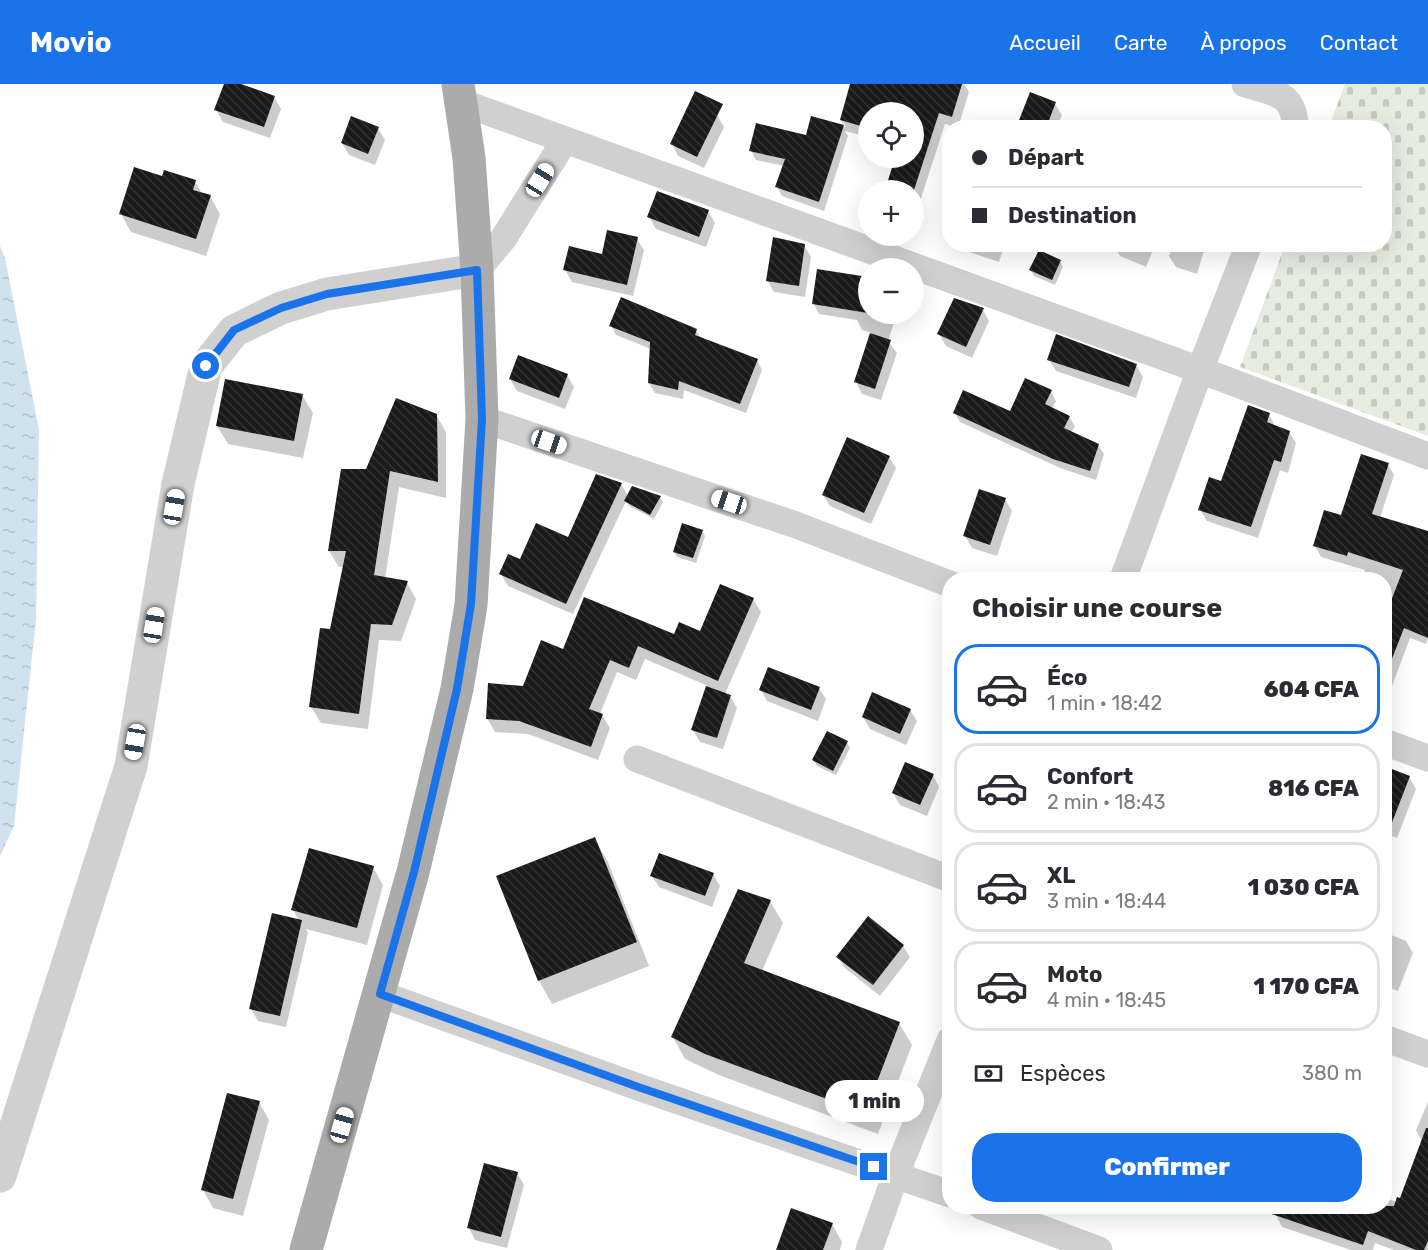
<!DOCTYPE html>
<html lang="fr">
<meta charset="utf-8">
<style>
:root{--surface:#fff;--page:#f7f7f7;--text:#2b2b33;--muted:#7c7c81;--line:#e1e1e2;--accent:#1a73e8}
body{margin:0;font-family:Rubik,sans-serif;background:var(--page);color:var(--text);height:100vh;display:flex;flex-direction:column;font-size:22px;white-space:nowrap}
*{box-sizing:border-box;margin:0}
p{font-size:20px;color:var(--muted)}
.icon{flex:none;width:33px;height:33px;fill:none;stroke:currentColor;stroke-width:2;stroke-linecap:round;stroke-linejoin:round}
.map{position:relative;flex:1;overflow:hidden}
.panel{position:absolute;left:942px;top:488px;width:450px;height:642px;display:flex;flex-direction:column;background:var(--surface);border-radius:24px;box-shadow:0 6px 24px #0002}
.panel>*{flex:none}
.hud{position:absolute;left:942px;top:36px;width:450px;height:132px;border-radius:24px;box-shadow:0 6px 24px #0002;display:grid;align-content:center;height:132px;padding:0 30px;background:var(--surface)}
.fabs{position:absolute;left:858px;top:18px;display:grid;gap:12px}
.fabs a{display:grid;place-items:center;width:66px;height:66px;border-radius:50%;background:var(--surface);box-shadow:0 6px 24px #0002;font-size:30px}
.end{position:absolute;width:27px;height:27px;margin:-14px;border:8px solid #1a73e8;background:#fff;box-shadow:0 0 0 3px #fff}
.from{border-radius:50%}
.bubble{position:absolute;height:42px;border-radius:21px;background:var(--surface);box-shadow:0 6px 24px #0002;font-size:20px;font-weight:800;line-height:42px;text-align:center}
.car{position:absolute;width:18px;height:36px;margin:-18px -9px;border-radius:8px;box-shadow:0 0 4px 2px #0007;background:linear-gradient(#fff 24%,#345 0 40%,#fff 0 76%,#345 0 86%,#fff 0)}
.hud b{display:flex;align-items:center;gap:21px;height:57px;font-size:22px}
.hud b+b{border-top:2px solid var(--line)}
.hud i{width:15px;height:15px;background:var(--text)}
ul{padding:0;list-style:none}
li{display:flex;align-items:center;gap:18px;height:90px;margin:0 12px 9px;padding:0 18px;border:3px solid var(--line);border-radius:24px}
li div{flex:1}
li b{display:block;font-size:22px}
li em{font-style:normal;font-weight:800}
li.active{border-color:var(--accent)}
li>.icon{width:54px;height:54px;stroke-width:1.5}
h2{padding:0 30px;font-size:27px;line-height:72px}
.pay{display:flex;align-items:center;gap:15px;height:66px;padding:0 30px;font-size:22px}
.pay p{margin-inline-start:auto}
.action{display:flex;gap:12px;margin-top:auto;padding:12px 30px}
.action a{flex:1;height:69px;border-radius:24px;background:var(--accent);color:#fff;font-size:24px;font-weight:800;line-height:69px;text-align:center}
header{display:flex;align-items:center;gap:36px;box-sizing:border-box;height:84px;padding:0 30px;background:var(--accent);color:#fff}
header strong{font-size:28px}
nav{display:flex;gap:33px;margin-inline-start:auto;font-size:21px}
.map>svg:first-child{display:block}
</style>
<header>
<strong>Movio</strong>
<nav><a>Accueil</a><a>Carte</a><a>À propos</a><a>Contact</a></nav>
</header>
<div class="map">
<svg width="1428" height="1166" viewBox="0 0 1428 1166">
<defs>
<pattern id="cemetery-stones" width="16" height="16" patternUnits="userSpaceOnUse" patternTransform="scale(1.5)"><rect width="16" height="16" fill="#e6ecdf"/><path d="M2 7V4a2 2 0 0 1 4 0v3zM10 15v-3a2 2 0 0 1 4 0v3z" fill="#c6cbc0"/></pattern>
<pattern id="water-ripples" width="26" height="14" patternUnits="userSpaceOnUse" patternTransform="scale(1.5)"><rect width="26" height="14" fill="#cfe2ee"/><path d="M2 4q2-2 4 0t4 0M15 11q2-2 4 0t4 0" fill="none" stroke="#b2c2cd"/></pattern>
<pattern id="building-back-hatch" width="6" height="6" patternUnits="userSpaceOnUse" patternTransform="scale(1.5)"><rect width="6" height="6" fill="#1a1a1a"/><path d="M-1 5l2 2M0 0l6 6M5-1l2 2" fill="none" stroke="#333"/></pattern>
</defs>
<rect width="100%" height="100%" fill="#fff"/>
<path fill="url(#cemetery-stones)" d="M1345,0H1428V352L1240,283L1285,161L1384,160V44L1329,43Z"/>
<path fill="url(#water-ripples)" d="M0,162L5,174L39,346L36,535L14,742L0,772Z"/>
<path fill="#0003" d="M225,0H236L274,13L281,25L270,54L223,38L216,26Z
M908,0H964L969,8L958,44L945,40L915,133L914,106H886L897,74H914V28H868V53L845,47L848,52L824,127L782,112L777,103L784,82L756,76L751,67L807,53L812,34L846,43L841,36L849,9Z
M1055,20L1062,31L1057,44H1018Z
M717,31L724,43L704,84L678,72L672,60Z
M378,44L385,56L375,81L349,71L342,59Z
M163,94L195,97L202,110L210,112L220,130L206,172L131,148L121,130Z
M708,127L715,139L706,163L656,145L649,133Z
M637,155L644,166L633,212L572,198L565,186L603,172Z
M964,160H1005L999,178L969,168Z
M1119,160H1154L1155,162L1146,183L1120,172L1117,167Z
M1173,160H1206L1197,190L1176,183L1169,172Z
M804,161L811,173L805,213L774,208L767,196Z
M1060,177L1063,183L1055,201L1034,192L1031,186Z
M819,186L868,195V230H897L888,257L897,269L881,316L862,310L856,298L872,249L862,246L857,236L819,230L814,220Z
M983,226L989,237L972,274L946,262L939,250Z
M611,241L696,246L701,255L757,276L762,286L746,329L684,306L683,315L655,309L649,299L651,265L616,251Z
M1049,276L1136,281L1143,293L1136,314L1056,287Z
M567,291L574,303L565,325L517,307L510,295Z
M1051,307L1056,317L1052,325L1069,333L1075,342L1071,349L1098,361L1104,370L1096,396L1060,384L960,338L955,329H1010Z
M302,311L313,329L303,374L228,360L217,342Z
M1269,330L1275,342L1289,348L1296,359L1288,389L1280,386L1258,454L1207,437L1200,426L1222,399Z
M436,331L446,348V414L399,403L385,495L407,499L416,515L401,557L379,556L368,645L321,639L311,623L331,547L344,483H339L329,467L367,387Z
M889,373L896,384L871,440L830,422L823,411Z
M1388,381L1394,391L1380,434L1428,449V555L1426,560L1410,554L1389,610L1384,608V495H1362L1365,486L1321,473L1315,462Z
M621,400L628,412L660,413L663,418L654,435L629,422L626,417L573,530L508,502L501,490L521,477L569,455Z
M1005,415L1012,427L997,472L972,464L965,452Z
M702,447L705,452L696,479L677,473L674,468Z
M753,515L761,528L725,610L730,612L737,624L723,665L700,658L693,646L708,602L645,575L636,596L617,588L600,630L602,631L610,644L598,676L528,650L495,648L487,634L563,567L701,549Z
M819,604L826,615L818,637L767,617L761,606Z
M910,626L917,637L906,661L870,645L863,633Z
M847,658L850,664L836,691L817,682L814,676Z
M933,691L939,703L927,732L900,721L893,709Z
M1409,693L1416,705L1397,754L1384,749Z
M594,754L608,778L649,882L552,920L539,897Z
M373,783L383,801L367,861L306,845L308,849L286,943L258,937L251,925L299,837L293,826Z
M713,790L720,802L712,823L659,803L652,792Z
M770,817L783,839L762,887L899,939L912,961L878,1050L719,991L685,975L673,953Z
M1384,848L1406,857L1413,869L1398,907L1384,902Z
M903,862L910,873L880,912L845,884L838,873Z
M259,1018L269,1036L243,1132L213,1124L203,1106Z
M1428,1018V1166H1394L1375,1159L1373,1166H1351L1282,1143L1275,1129L1254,1122H1384V1114L1397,1118L1400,1116L1422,1057L1416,1046Z
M517,1089L524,1101L507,1164L475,1156L469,1144Z
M1089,1122H1113L1111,1130Z
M832,1140L842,1158L840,1166H778Z"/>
<path fill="url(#building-back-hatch)" d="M224,0H241L275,12L264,43L214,26Z
M850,0H962L952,33L939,29L914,106H885L895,74H914V28H868V44L840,36Z
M695,7L723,20L697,73L670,60Z
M1030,8L1056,18L1046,44H1016Z
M351,32L379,43L368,70L341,59Z
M811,32L844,41L819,118L775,103L785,75L749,67L756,39L806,51Z
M134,83L162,92L164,86L196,96L193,106L211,111L196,155L119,130Z
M657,107L709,126L699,153L647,133Z
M607,146L638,153L627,201L563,186L569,162L602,170Z
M773,153L805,160L799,202L766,197Z
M1039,166L1061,176L1052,196L1029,186Z
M817,185L868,193V229L812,220Z
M621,213L697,245L695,251L758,275L740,320L679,297L678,306L648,299L650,258L609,242Z
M954,214L984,224L966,263L937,250Z
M870,249L891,256L875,305L854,298Z
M1056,250L1137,280L1129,303L1047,276Z
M518,271L568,290L559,314L509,295Z
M1025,294L1052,306L1045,320L1070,332L1064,344L1099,360L1090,387L1053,375L953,329L963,306L1010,327Z
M225,295L303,310L294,357L216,342Z
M396,314L437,330L438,398L390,387L374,491L408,497L392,541L371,540L359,630L309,623L320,544L330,545L346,467H328L341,385H366Z
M1248,321L1270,329L1267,338L1290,347L1281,378L1274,376L1251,443L1198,426L1209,393L1221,397Z
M847,353L890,372L864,429L822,411Z
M1361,370L1389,379L1372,430L1428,447V554L1404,544L1386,590H1384V535L1403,486L1348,468L1347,472L1313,462L1324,426L1341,431Z
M596,390L622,399L566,520L499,490L508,470L520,475L536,439L568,453Z
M632,402L661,412L650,431L624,417Z
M979,405L1006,414L990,461L963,452Z
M682,439L703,446L693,474L673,468Z
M720,500L754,514L718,597L638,562L629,584L610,576L589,625L603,630L591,663L519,637L486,635L488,599L523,602L541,556L563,565L584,513L674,550L679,538L700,547Z
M768,583L820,603L811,626L759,606Z
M706,602L731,611L717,654L691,646Z
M872,608L911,625L900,650L862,633Z
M827,647L848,657L833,687L812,676Z
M905,678L934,690L920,721L892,709Z
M1384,682L1410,692L1386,754H1384Z
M595,753L637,858L538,897L496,792Z
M309,764L374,782L357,844L291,826Z
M659,769L714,789L705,812L650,792Z
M738,805L771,816L744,879L900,938L865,1029L705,970L671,953Z
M272,829L302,836L280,932L249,925Z
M868,832L904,861L873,901L836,873Z
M227,1009L260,1017L233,1115L201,1106Z
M1426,1044H1428V1157L1424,1166H1416L1368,1147L1363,1161L1260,1126V1122H1394L1397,1113L1400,1114Z
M484,1079L518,1088L501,1153L467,1144Z
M791,1124L833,1139L823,1166H776Z"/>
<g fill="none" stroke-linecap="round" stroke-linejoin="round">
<path stroke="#d0d0d0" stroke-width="27" d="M1245,0C1273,9 1295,8 1295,44
M461,18L1200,286L1428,372
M477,186L503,155L565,56
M482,335L796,441L950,500
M1123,495L1200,286L1249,160
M1384,658L1428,674
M637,675L950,795
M380,910L641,1004L950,1110
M1384,954L1428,970
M981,1122L1099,1166
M869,1166L896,1090L950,956"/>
<path stroke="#d0d0d0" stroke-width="33" d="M0,1092L131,682L178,400L206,282L234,247L281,224L327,210L477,186"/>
<path stroke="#ababab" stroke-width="33" d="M306,1166L413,788L457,605L471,521L482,335L477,186L469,74L458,0"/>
</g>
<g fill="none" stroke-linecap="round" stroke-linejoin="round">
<path stroke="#1a73e8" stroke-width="8" d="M206,282L234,246L281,224L327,210L477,186L482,335L471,520L457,605L414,788L380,910L641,1004L874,1083"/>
</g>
</svg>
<div class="fabs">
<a><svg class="icon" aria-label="locate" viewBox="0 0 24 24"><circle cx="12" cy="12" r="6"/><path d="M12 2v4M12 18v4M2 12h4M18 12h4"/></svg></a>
<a>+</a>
<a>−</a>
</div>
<i class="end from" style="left:206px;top:282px"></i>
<i class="end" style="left:874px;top:1083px"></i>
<div class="bubble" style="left:825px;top:996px;width:99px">1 min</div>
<i class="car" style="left:540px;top:96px;rotate:32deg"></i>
<i class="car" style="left:549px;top:358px;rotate:109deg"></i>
<i class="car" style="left:729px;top:418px;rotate:288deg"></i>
<i class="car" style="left:174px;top:423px;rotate:10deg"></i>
<i class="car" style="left:154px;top:541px;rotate:9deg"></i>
<i class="car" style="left:135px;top:658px;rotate:190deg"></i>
<i class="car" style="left:342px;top:1041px;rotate:16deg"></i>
<div class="hud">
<b><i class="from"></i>Départ</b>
<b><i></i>Destination</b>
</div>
<section class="panel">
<h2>Choisir une course</h2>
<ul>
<li class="active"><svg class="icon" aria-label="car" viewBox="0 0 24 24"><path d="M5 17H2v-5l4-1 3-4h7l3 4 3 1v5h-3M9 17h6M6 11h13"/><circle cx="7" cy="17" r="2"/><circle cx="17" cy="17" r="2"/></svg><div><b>Éco</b><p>1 min · 18:42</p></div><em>604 CFA</em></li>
<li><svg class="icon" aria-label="car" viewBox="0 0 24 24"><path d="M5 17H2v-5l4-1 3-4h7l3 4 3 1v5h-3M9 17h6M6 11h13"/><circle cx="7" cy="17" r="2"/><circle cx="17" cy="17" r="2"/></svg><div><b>Confort</b><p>2 min · 18:43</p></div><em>816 CFA</em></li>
<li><svg class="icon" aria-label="car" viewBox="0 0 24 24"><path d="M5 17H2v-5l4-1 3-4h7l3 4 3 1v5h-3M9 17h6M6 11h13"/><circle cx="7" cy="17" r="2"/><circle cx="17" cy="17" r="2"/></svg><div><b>XL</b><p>3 min · 18:44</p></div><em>1 030 CFA</em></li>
<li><svg class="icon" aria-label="car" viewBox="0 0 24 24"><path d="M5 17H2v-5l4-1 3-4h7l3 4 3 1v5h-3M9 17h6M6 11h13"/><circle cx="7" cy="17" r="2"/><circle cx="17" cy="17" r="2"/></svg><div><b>Moto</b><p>4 min · 18:45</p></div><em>1 170 CFA</em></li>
</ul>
<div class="pay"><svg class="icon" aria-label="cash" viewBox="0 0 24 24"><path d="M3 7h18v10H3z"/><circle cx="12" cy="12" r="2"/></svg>Espèces<p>380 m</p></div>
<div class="action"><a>Confirmer</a></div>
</section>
</div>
